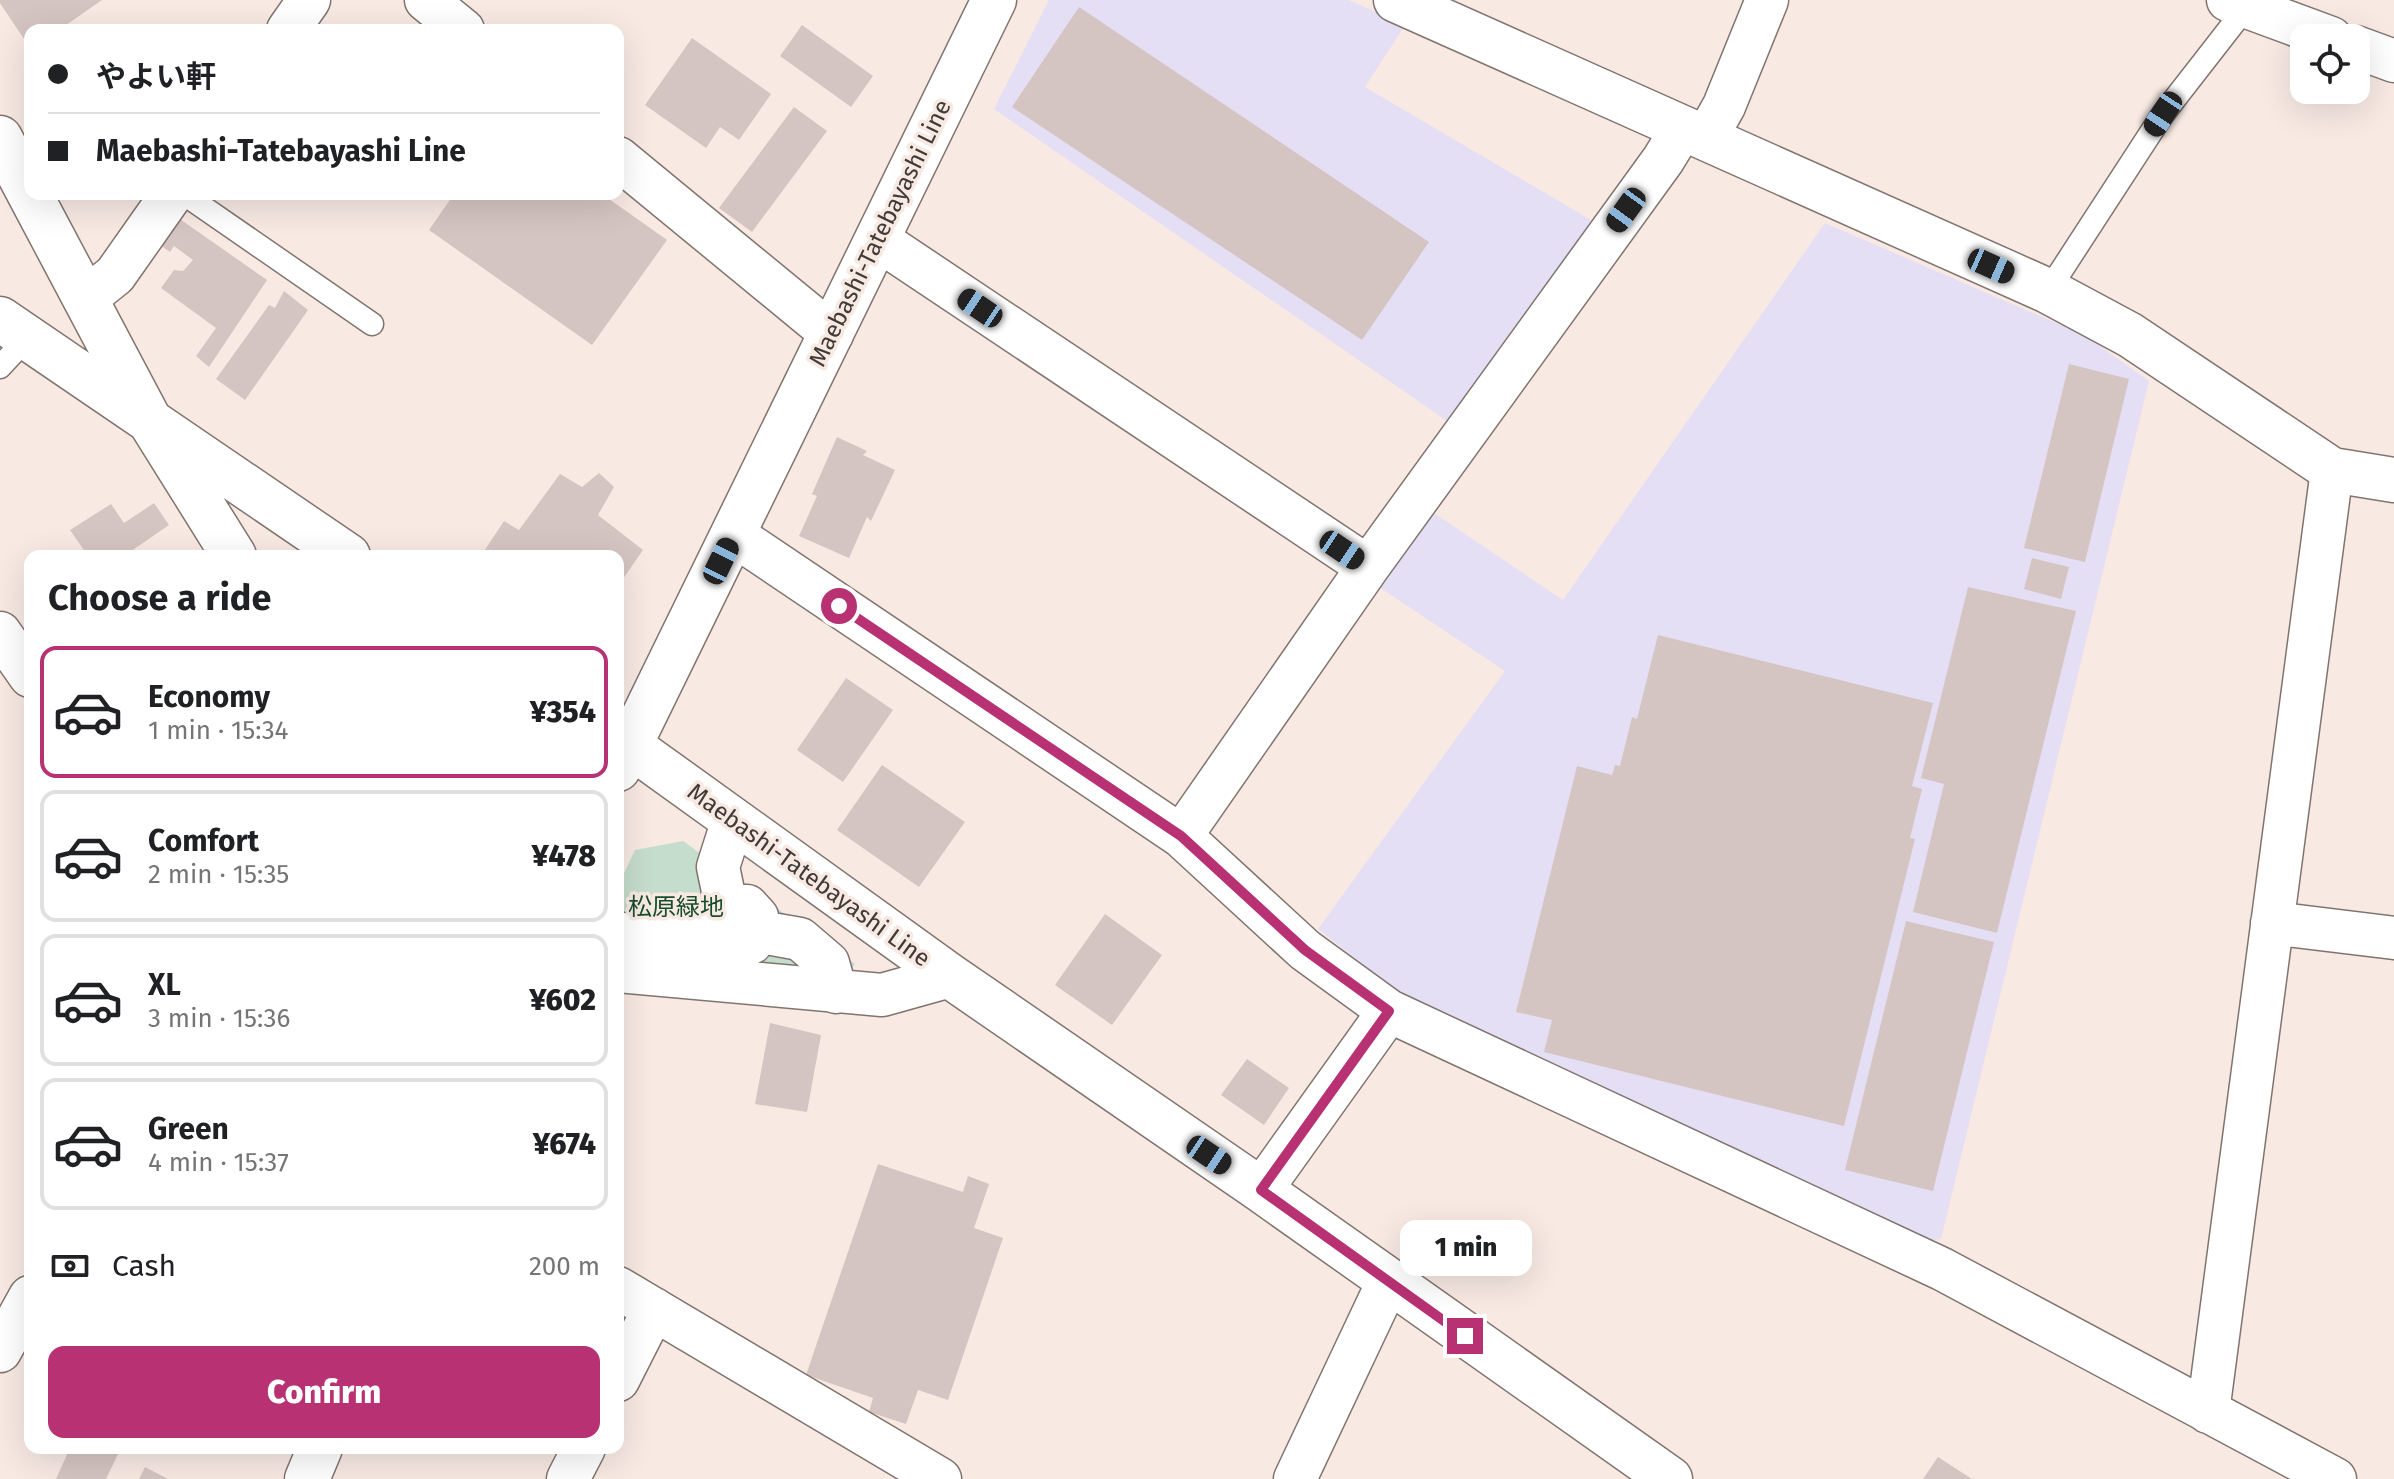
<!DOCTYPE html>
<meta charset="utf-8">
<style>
:root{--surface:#fff;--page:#f6f6f6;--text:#202124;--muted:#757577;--line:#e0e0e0;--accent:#b83172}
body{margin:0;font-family:"Fira Sans","Noto Sans JP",sans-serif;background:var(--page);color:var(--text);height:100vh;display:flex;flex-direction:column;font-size:30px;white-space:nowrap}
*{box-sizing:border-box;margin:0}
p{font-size:26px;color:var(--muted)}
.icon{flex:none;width:44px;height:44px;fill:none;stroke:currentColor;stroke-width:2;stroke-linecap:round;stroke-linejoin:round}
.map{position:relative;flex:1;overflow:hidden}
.side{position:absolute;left:24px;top:550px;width:600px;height:904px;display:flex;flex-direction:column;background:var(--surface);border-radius:16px;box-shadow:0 8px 32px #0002}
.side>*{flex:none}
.top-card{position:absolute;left:24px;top:24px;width:600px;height:176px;border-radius:16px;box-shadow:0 8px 32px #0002;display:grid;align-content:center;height:176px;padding:0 24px;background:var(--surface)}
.buttons{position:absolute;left:2290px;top:24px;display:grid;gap:16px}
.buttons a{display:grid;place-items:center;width:80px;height:80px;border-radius:16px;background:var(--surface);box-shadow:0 8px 32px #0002;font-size:40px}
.end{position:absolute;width:36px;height:36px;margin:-18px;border:10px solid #b83172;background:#fff;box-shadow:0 0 0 4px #fff}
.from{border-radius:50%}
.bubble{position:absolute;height:56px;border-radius:16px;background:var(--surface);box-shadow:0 8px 32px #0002;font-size:26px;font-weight:800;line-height:56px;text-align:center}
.car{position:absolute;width:24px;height:48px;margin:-24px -12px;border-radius:10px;box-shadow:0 0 6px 2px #0007;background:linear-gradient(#222 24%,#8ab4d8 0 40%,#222 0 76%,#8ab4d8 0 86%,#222 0)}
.top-card b{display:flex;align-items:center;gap:28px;height:76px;font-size:30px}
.top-card b+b{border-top:2px solid var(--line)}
.top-card i{width:20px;height:20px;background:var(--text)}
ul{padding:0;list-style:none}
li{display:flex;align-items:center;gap:24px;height:132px;margin:0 16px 12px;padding:0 8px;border:4px solid var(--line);border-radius:16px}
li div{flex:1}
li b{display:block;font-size:30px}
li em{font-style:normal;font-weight:800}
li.selected{border-color:var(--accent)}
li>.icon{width:72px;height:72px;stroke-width:1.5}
h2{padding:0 24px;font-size:36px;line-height:96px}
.pay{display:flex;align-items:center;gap:20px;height:88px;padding:0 24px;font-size:30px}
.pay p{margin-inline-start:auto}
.button{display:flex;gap:16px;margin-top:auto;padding:16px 24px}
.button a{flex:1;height:92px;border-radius:16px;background:var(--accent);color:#fff;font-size:32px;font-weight:800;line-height:92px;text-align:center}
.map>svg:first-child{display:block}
</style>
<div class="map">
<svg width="2394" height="1479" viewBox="0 0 2394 1479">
<rect width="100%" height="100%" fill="#f8e9e3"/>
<path fill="#e5dff5" d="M1049,0H1349L1405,25L1365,87L1596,223L1450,423L994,109Z
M1825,223L2084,335L2149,381L1941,1239L1921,1242L1398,992L1318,929L1505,671L1379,587L1434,513L1563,600Z"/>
<path fill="#c5ddcd" d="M683,841L855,964L843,981L618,958V886L635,850Z"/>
<path fill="#d5c5c2" d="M0,0H102L59,30H30V48L0,3Z
M1079,7L1429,242L1362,340L1012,107Z
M802,25L873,76L851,107L780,56Z
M692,38L771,94L739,140L720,127L706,148L645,105Z
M794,107L827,131L752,232L719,208Z
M454,194H602L667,240L592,345L429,230Z
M177,217L267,280L209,367L196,356L216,328L161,288L174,270L183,271L193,260L174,246L170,252L157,243Z
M284,291L308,310L245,400L216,379L269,305L275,308Z
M2069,364L2129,379L2085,562L2024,548Z
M837,437L867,451L863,455L895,470L871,521L867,517L849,558L799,536L817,496L812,494Z
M599,473L614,487L598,515L643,550L618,586V556H481L504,521L519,530L560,474L582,487Z
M154,503L169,525L124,556H88L70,530L111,504L124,523Z
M2032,558L2069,567L2061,599L2024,589Z
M1968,587L2076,611L1997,933L1913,912L1944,784L1921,778Z
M1658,635L1933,703L1912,786L1922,789L1910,838L1915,839L1844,1126L1544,1052L1552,1020L1516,1012L1577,766L1612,775L1615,765L1620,766L1632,717L1637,719Z
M846,678L893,710L843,782L797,750Z
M882,765L965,822L919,887L837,830Z
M1105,914L1162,955L1112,1025L1055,985Z
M1906,921L1994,942L1933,1191L1845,1170Z
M770,1023L821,1035L807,1112L755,1104Z
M1247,1059L1289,1088L1264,1125L1221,1095Z
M878,1164L963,1192L968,1176L989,1184L974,1228L1003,1238L948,1400L918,1390L906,1424L869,1412L873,1398L806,1375Z
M70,1448H121L106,1479H56Z
M1938,1457L1972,1479H1923Z
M145,1467L168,1479H139Z"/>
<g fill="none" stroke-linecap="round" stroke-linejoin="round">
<g stroke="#81746e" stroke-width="25">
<path id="lane" d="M184,194L372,324
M2048,291L2163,114L2251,1
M0,367L27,338"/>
</g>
<g stroke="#81746e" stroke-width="45">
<path id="street" d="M426,0L463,30
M2228,0L2331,38
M288,30L309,0
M2356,47L2394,61
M1706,138L1724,106L1767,0
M618,158L832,334
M877,239L1368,567
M85,299L115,275L172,194
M734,535L1181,836L1305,950L1389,1011L1942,1269L2335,1479
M0,633L30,676
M1181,836L1368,567L1663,160L1682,129
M726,905L718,867L733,820
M2272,923L2394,938
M755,931L757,917L747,906L726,905L716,916L712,938L731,950L751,943L755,931L800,939L828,963L836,992
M618,933L638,937L712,938
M618,971L882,995L950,976
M1261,1190L1389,1011
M618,1288L940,1479
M0,1351L30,1297
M618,1380L654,1309
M2208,1412L2332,470
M568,1479L584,1448
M1295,1479L1388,1282"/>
</g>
<g stroke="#81746e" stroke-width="47">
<path id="secondary" d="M1396,0L2048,291L2130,335L2332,470L2394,480
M0,138L151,423L234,556
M0,319L348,556"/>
</g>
<g stroke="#81746e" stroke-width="47">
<path id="primary" d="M629,745L950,976L1261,1190L1670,1479
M618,769L994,0
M307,1479L320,1448"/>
</g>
<use href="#lane" stroke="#fff" stroke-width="22"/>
<use href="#street" stroke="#fff" stroke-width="42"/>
<use href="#secondary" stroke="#fff" stroke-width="44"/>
<use href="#primary" stroke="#fff" stroke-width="44"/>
</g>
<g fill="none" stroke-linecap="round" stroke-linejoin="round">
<path stroke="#b83172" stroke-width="10" d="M839,606L1181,836L1305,950L1389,1011L1261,1190L1465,1336"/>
</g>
<g text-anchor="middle" stroke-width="7" stroke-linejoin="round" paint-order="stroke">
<g font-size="24" fill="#413b38" stroke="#f8e9e3">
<text transform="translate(880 233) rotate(-64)" y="8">Maebashi-Tatebayashi Line</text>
<text transform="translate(809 875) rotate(36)" y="8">Maebashi-Tatebayashi Line</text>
</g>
<g font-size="24" fill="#174d2f" stroke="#f8e9e3">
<text x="676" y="915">松原緑地</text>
</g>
</g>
</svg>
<div class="buttons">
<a><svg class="icon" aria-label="locate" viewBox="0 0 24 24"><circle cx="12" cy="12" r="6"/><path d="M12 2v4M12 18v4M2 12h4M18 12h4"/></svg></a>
</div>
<i class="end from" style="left:839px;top:606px"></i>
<i class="end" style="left:1465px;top:1336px"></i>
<div class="bubble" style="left:1400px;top:1220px;width:132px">1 min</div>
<i class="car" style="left:2163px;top:114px;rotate:213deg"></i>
<i class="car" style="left:1626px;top:210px;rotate:216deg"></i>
<i class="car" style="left:1991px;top:266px;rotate:114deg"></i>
<i class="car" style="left:980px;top:308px;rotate:304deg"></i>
<i class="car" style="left:1342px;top:550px;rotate:124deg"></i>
<i class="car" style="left:721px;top:561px;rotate:26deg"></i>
<i class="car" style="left:1209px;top:1155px;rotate:124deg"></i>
<div class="top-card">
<b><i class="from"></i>やよい軒</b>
<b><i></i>Maebashi-Tatebayashi Line</b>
</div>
<section class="side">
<h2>Choose a ride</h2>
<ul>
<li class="selected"><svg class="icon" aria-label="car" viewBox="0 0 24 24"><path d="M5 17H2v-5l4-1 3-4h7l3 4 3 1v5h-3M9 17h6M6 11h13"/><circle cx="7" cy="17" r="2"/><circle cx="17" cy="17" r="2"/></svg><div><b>Economy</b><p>1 min · 15:34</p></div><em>¥354</em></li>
<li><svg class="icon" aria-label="car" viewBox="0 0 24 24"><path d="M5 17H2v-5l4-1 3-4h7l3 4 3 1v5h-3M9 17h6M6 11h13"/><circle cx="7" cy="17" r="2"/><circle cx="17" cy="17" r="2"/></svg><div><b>Comfort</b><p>2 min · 15:35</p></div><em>¥478</em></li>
<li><svg class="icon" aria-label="car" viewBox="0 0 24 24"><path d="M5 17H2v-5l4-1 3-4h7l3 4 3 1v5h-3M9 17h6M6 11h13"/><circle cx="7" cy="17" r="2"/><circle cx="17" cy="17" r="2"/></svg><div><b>XL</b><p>3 min · 15:36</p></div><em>¥602</em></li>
<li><svg class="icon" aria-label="car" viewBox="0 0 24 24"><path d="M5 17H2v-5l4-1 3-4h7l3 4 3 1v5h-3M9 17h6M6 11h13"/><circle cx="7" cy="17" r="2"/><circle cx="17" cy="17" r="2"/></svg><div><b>Green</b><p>4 min · 15:37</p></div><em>¥674</em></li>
</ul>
<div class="pay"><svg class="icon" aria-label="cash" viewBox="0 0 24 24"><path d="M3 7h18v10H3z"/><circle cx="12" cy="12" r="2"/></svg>Cash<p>200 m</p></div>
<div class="button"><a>Confirm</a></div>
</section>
</div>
